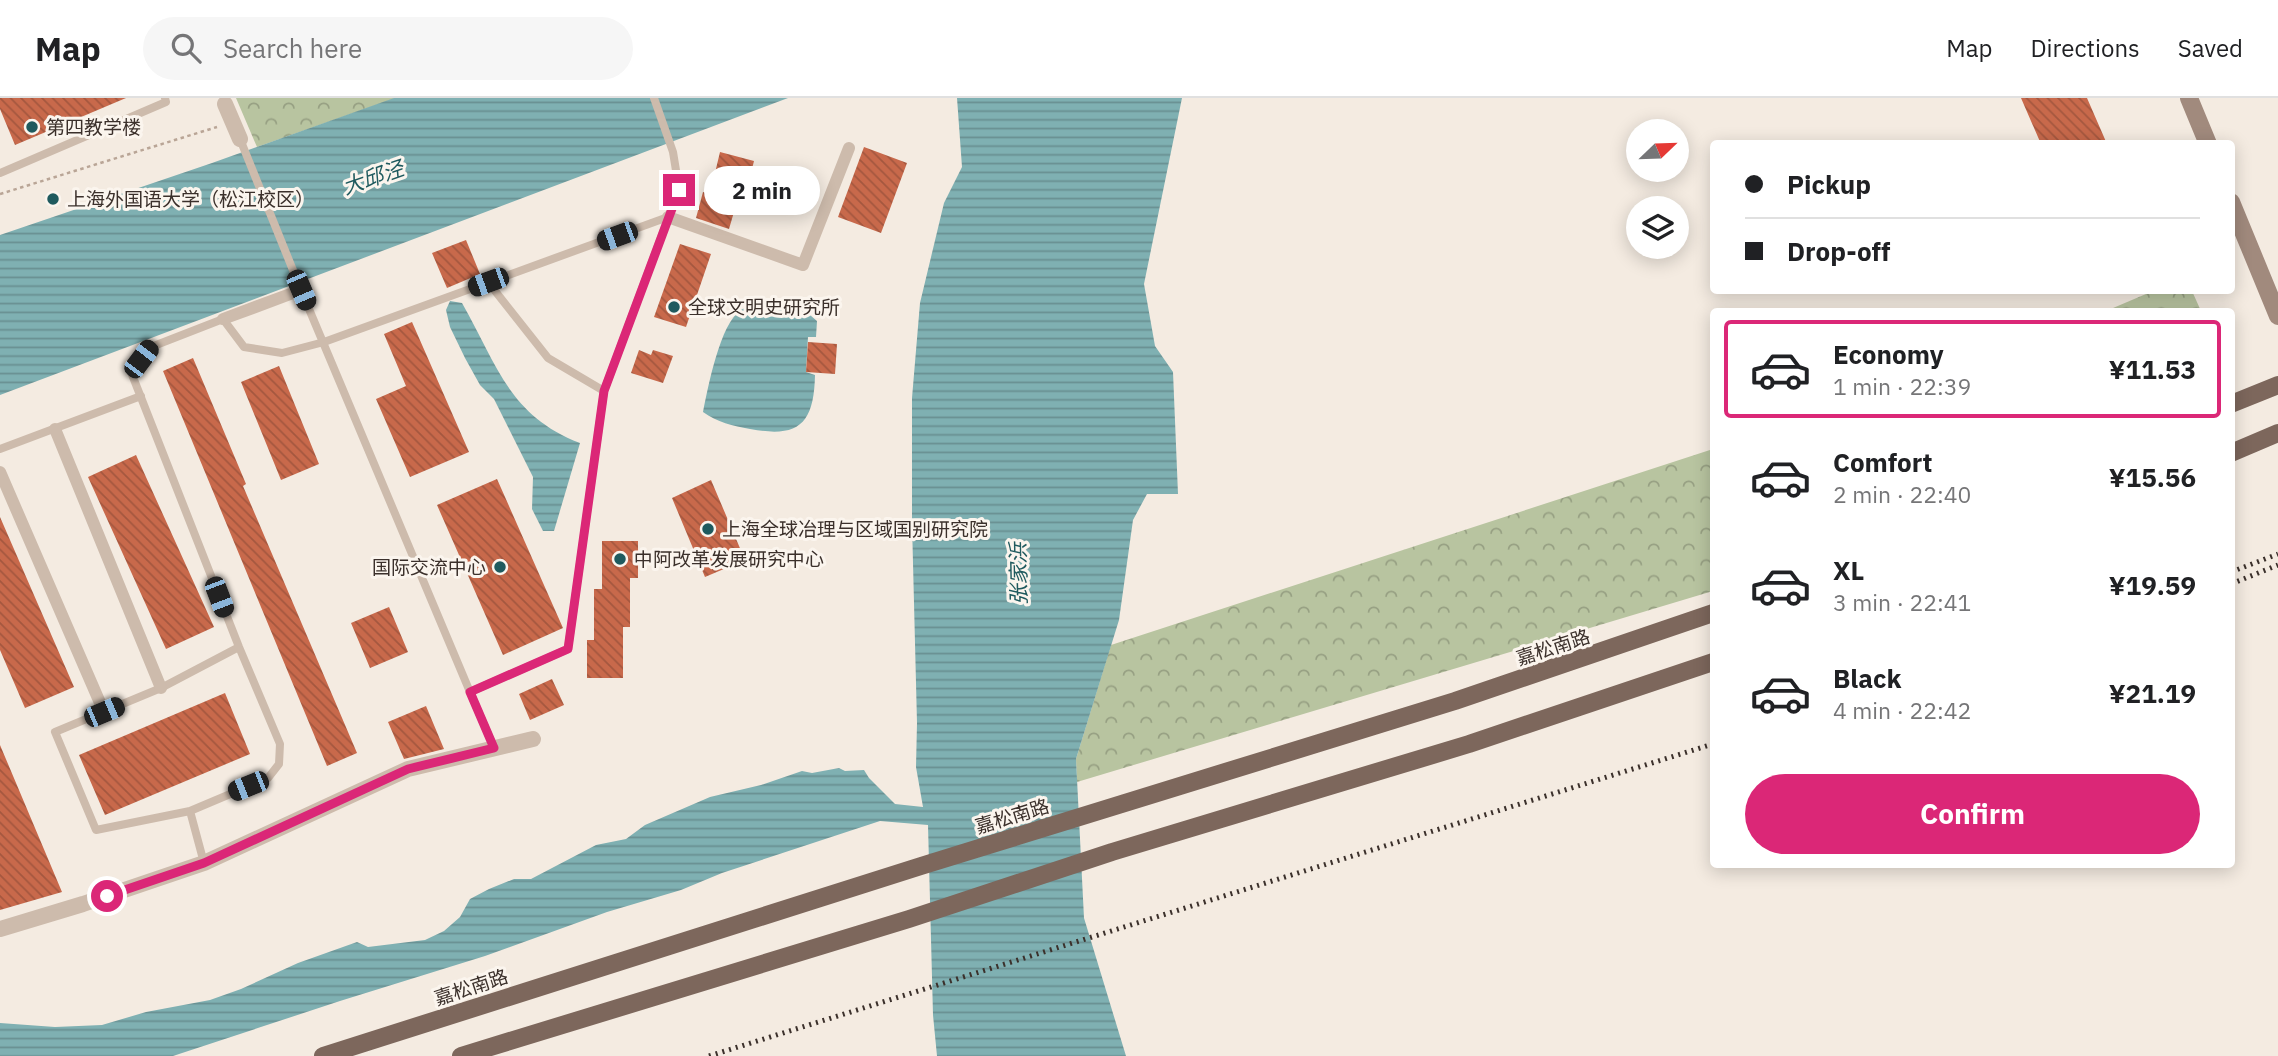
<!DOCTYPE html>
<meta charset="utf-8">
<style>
:root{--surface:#fff;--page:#f6f6f6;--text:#202124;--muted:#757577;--line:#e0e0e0;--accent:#db2777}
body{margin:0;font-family:"IBM Plex Sans","Noto Sans SC",sans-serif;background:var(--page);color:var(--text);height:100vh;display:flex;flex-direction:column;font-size:26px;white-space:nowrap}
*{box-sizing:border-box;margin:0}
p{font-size:23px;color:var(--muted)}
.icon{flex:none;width:38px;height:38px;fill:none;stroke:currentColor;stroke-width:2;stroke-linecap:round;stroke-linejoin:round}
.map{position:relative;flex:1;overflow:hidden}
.side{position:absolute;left:1710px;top:210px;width:525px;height:560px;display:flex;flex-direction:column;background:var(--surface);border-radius:7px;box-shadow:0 4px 18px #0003}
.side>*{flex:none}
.hud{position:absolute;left:1710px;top:42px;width:525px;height:154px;border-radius:7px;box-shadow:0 4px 18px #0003;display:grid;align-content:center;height:154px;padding:0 35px;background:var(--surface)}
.needle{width:46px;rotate:67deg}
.tools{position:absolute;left:1626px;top:21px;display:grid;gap:14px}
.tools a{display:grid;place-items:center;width:63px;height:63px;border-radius:50%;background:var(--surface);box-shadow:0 4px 18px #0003;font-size:35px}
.end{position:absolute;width:32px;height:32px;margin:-16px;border:9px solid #db2777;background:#fff;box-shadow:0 0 0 4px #fff}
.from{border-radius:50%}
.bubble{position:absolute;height:49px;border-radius:24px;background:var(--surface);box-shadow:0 4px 18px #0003;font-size:23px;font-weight:800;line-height:49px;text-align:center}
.car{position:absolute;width:21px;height:42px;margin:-21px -10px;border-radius:9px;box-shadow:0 0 5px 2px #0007;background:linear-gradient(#222 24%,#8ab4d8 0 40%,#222 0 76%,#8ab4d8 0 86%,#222 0)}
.hud b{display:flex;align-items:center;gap:24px;height:66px;font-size:26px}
.hud b+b{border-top:2px solid var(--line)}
.hud i{width:18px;height:18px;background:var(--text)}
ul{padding:12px 0 0;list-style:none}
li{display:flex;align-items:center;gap:21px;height:98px;margin:0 14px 10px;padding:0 21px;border:4px solid transparent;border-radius:7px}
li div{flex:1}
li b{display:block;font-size:26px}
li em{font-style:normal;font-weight:800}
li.selected{border-color:var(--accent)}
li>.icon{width:63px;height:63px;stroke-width:1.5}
.action{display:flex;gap:14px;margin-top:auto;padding:14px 35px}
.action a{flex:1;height:80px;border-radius:42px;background:var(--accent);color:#fff;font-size:28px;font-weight:800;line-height:80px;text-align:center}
header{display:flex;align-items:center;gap:42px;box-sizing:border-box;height:98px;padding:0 35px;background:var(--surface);border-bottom:2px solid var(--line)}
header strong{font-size:33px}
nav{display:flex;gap:38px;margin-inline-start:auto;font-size:24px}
.search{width:490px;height:63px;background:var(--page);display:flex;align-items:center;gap:18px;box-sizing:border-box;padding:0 24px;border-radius:38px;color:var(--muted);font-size:26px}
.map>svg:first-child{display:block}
</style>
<header>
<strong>Map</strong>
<div class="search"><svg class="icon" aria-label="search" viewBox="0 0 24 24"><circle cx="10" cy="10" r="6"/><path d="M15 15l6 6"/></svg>Search here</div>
<nav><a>Map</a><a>Directions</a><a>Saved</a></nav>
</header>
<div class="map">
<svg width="2278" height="958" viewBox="0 0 2278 958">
<defs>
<pattern id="park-crowns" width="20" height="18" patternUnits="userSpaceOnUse" patternTransform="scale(1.75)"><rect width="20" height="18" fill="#b8c4a0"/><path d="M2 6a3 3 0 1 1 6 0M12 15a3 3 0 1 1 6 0" fill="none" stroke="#97a083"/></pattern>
<pattern id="water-rules" width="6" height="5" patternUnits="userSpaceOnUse" patternTransform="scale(1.75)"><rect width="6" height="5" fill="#7fb0b2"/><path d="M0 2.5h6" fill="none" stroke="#699091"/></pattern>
<pattern id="building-back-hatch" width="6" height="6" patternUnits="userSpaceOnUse" patternTransform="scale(1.75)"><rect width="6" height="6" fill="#c8694b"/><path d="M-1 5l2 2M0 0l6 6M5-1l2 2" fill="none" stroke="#a4573f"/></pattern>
</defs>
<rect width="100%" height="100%" fill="#f4ebe1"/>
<path fill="url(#park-crowns)" d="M236,0H396L257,49Z
M2153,193H2192L2201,213H2106Z
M1713,351V493L1077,684L1076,661L1111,547Z"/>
<path fill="url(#water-rules)" d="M394,0H788L0,297V137L212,65Z
M957,0H1182L1144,186L1155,248L1173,274L1178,396H1147L1133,422L1119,522L1076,661L1084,820L1126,958H937L933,917L928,727L880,723L722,775L681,792L607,814L485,858L340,903L173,958H0V925L55,929L102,927L146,914L210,902L241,891L298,865L357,844L368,849L425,842L444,833L460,819L470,801L489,791L514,781H531L596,747L626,741L645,727L710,699L761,687L802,673L812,675L839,670L845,673L864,672L869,680L895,706L923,709L916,669L917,625L912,425V300L920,205L944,105L962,69Z
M450,203L462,205C497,266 508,317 580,345L554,433H543L532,411L533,379L494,301L480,287L465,260L450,229L446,212Z
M762,204C784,204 800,207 817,223L816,239H808L806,274L815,277C814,327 798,340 750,331C733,328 717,324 703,314C708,290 720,225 741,212C747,208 756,207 762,204Z"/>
<path fill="url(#building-back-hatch)" d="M0,0H126L15,47L0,11Z
M2021,0H2087L2107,46H2041Z
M864,49L907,65L881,135L838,119Z
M720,54L754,63L747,91L741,90L729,131L696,120L703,94L710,96Z
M466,142L480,176L447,190L432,155Z
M680,146L711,156L686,229L654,219Z
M412,224L469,354L410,379L376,301L406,288L384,236Z
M808,244L837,246L835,276L806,274Z
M639,252L651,257L653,252L673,258L663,285L631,275Z
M193,260L246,386L243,388L357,655L327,668L163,273Z
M279,268L319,366L281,382L241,284Z
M136,357L214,529L166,551L88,379Z
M497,381L563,530L503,557L437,407Z
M711,382L745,462L705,479L672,400Z
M0,419L74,589L25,610L0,552Z
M602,443H638V480H630V529H623V580H587V542H594V491H602Z
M389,509L408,554L370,570L351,525Z
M552,581L564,607L530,622L519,596Z
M225,595L250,656L105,717L79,657Z
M426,608L444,651L404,661L388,624Z
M0,647L62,794L0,812Z"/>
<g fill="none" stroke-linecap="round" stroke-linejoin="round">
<path stroke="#b9a596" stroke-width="2.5" stroke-dasharray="3.5 3.5" stroke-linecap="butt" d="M0,96L217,29"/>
<path stroke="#cdbbac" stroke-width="8" d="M240,41L301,192L470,594L568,551L604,293L679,91L673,54L654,0
M0,75L166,4L165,0
M488,184L548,260L604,293
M0,351L141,298
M239,549L161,590L55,634L96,732L190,713L268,680L279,666L280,646L239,549L131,274L151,249L223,221L244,249L282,255L324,244L668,119
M470,594L494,650
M190,713L204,765"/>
<path stroke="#cdbbac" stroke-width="12" d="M668,119L803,167L849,50
M223,221L301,192
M55,331L161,590
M0,374L104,614"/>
<path stroke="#cdbbac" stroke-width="16" d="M225,6L240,41
M0,831L83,806L204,765L408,671L533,641"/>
<path stroke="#a18a7d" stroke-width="18" d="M2189,0L2208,46
M2231,104L2278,218"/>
<path stroke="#7d675c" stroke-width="18" d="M2231,306L2278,287
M2231,355L2278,335
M323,958L921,768L1455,603L1713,515
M461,958L909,821L1112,754L1469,646L1713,564"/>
<path stroke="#3b302b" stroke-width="5" stroke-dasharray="2 5" stroke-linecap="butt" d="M2231,474L2278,456
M2231,486L2278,467
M709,958L1713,646"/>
</g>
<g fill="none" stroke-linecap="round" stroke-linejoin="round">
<path stroke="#db2777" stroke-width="9" d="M107,798L204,765L408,671L494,650L470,594L568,551L604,293L679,92"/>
</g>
<g fill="#1f5a5e" stroke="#fbf5ee" stroke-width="2.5">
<circle cx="32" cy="29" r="7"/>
<circle cx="53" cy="101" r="7"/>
<circle cx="674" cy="209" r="7"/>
<circle cx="708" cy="431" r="7"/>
<circle cx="620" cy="461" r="7"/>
<circle cx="500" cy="469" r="7"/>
</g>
<g text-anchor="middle" stroke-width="6" stroke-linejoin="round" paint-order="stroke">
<g font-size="19" fill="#3b302b" stroke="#fbf5ee" text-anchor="start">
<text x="46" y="36">第四教学楼</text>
<text x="67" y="108">上海外国语大学（松江校区）</text>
<text x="688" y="216">全球文明史研究所</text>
<text x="722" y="438">上海全球冶理与区域国别研究院</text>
<text x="634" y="468">中阿改革发展研究中心</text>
<text x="486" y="476" text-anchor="end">国际交流中心</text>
</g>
<g font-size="19" fill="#3b302b" stroke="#fbf5ee">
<text transform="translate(1553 549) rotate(-18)" y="7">嘉松南路</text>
<text transform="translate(1012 718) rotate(-17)" y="7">嘉松南路</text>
<text transform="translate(471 889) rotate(-18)" y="7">嘉松南路</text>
</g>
<g font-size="21" font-style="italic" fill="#1f5a5e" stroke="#fbf5ee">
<text transform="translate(373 80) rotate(-19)" y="7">大邱泾</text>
<text transform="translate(1019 476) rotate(-91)" y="7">张家浜</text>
</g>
</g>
</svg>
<div class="tools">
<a><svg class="needle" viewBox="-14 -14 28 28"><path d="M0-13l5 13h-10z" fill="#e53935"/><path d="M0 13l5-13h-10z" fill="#757577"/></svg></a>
<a><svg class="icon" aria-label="layers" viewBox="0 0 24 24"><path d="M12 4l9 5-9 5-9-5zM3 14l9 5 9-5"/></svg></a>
</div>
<i class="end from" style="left:107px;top:798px"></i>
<i class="end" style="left:679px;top:92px"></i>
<div class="bubble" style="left:704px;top:68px;width:116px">2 min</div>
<i class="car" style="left:617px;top:138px;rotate:250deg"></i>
<i class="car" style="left:488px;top:184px;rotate:250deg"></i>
<i class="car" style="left:301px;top:192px;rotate:157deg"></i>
<i class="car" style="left:141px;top:261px;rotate:37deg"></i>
<i class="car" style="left:219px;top:499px;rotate:159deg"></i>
<i class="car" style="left:104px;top:614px;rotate:67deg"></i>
<i class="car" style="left:248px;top:688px;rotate:248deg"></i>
<div class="hud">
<b><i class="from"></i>Pickup</b>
<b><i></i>Drop-off</b>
</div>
<section class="side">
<ul>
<li class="selected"><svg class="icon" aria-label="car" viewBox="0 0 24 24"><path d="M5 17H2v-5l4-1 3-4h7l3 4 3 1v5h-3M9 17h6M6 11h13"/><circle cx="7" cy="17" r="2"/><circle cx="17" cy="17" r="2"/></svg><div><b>Economy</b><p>1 min · 22:39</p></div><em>¥11.53</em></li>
<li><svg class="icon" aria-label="car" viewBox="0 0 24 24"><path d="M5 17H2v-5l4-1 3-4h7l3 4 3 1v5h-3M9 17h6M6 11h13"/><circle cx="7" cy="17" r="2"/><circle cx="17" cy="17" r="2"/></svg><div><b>Comfort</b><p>2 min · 22:40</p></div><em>¥15.56</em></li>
<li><svg class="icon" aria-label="car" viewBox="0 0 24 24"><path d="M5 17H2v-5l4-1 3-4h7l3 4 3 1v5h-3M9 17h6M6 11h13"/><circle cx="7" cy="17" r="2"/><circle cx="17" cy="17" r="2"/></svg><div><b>XL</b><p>3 min · 22:41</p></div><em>¥19.59</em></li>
<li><svg class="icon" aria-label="car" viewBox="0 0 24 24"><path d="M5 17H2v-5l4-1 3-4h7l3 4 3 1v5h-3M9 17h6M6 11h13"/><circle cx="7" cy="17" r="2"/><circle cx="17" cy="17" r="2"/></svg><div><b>Black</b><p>4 min · 22:42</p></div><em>¥21.19</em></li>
</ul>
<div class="action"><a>Confirm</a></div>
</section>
</div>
